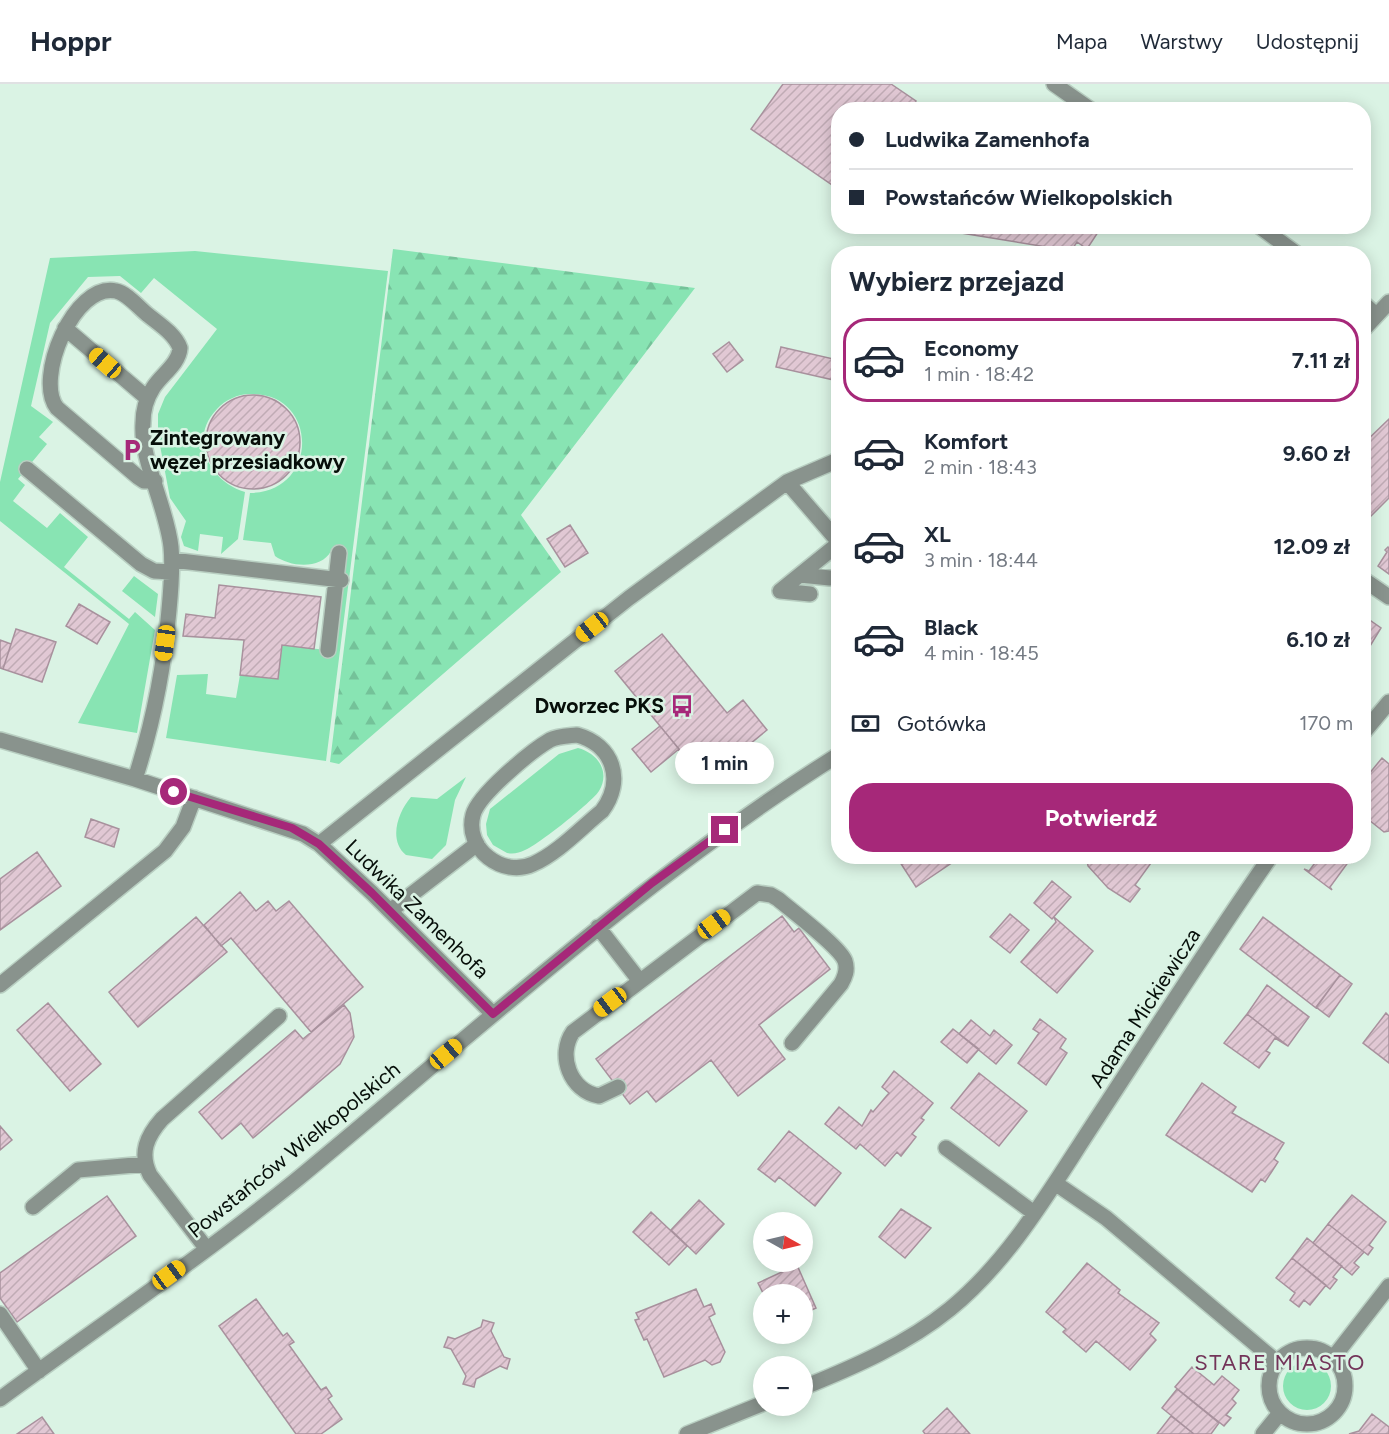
<!DOCTYPE html>
<html lang="pl">
<meta charset="utf-8">
<style>
:root{--surface:#fff;--page:#f2f2f3;--text:#1f2937;--muted:#747a83;--line:#e0e1e3;--accent:#a62879}
body{margin:0;font-family:Figtree,sans-serif;background:var(--page);color:var(--text);height:100vh;display:flex;flex-direction:column;font-size:22px;white-space:nowrap}
*{box-sizing:border-box;margin:0}
p{font-size:20px;color:var(--muted)}
.icon{flex:none;width:33px;height:33px;fill:none;stroke:currentColor;stroke-width:2;stroke-linecap:round;stroke-linejoin:round}
.map{position:relative;flex:1;overflow:hidden}
.details{position:absolute;left:831px;top:162px;width:540px;height:618px;display:flex;flex-direction:column;background:var(--surface);border-radius:24px;box-shadow:0 3px 15px #0003}
.details>*{flex:none}
.hud{position:absolute;left:831px;top:18px;width:540px;height:132px;border-radius:24px;box-shadow:0 3px 15px #0003;display:grid;align-content:center;height:132px;padding:0 18px;background:var(--surface)}
.needle{width:39px;rotate:98deg}
.fabs{position:absolute;left:753px;top:1128px;display:grid;gap:12px}
.fabs a{display:grid;place-items:center;width:60px;height:60px;border-radius:50%;background:var(--surface);box-shadow:0 3px 15px #0003;font-size:30px}
.end{position:absolute;width:27px;height:27px;margin:-14px;border:8px solid #a62879;background:#fff;box-shadow:0 0 0 3px #fff}
.from{border-radius:50%}
.bubble{position:absolute;height:42px;border-radius:21px;background:var(--surface);box-shadow:0 3px 15px #0003;font-size:20px;font-weight:700;line-height:42px;text-align:center}
.car{position:absolute;width:18px;height:36px;margin:-18px -9px;border-radius:8px;box-shadow:0 0 4px 2px #0007;background:linear-gradient(#f5c518 24%,#345 0 40%,#f5c518 0 76%,#345 0 86%,#f5c518 0)}
.hud b{display:flex;align-items:center;gap:21px;height:57px;font-size:22px}
.hud b+b{border-top:2px solid var(--line)}
.hud i{width:15px;height:15px;background:var(--text)}
ul{padding:0;list-style:none}
li{display:flex;align-items:center;gap:18px;height:84px;margin:0 12px 9px;padding:0 6px;border:3px solid transparent;border-radius:24px}
li div{flex:1}
li b{display:block;font-size:22px}
li em{font-style:normal;font-weight:700}
li.selected{border-color:var(--accent)}
li>.icon{width:54px;height:54px;stroke-width:1.5}
h2{padding:0 18px;font-size:27px;line-height:72px}
.pay{display:flex;align-items:center;gap:15px;height:66px;padding:0 18px;font-size:22px}
.pay p{margin-inline-start:auto}
.primary-button{display:flex;gap:12px;margin-top:auto;padding:12px 18px}
.primary-button a{flex:1;height:69px;border-radius:24px;background:var(--accent);color:#fff;font-size:24px;font-weight:700;line-height:69px;text-align:center}
header{display:flex;align-items:center;gap:36px;box-sizing:border-box;height:84px;padding:0 30px;background:var(--surface);border-bottom:2px solid var(--line)}
header strong{font-size:28px}
nav{display:flex;gap:33px;margin-inline-start:auto;font-size:21px}
.map>svg:first-child{display:block}
</style>
<header>
<strong>Hoppr</strong>
<nav><a>Mapa</a><a>Warstwy</a><a>Udostępnij</a></nav>
</header>
<div class="map">
<svg width="1389" height="1350" viewBox="0 0 1389 1350">
<defs>
<pattern id="forest-firs" width="22" height="20" patternUnits="userSpaceOnUse" patternTransform="scale(1.5)"><rect width="22" height="20" fill="#88e4b3"/><path d="M5 1l3.5 6h-7zM16 11l3.5 6h-7z" fill="#74c299"/></pattern>
<pattern id="building-hatch" width="6" height="6" patternUnits="userSpaceOnUse" patternTransform="scale(1.5)"><rect width="6" height="6" fill="#e1c8d4"/><path d="M-1 1l2-2M0 6l6-6M5 7l2-2" fill="none" stroke="#c0abb5"/></pattern>
</defs>
<rect width="100%" height="100%" fill="#daf3e4"/>
<path fill="#88e4b3" d="M195,167L388,187L326,677L166,654L177,591L208,590L206,610L236,614L240,591L278,595L282,561L335,567L347,469L331,467C321,486 290,483 275,472L271,459L243,456L250,409C320,408 319,308 250,310C238,310 225,316 217,325C188,354 209,398 245,408L238,455L221,470L223,453L200,450L198,467L184,462L181,453L186,437L170,414L158,351V330L165,313L217,245L154,194L141,209L120,192L88,193L50,239L31,322L53,338L39,353L47,360L18,395L25,401L13,417L47,444L60,429L88,453L64,483L129,535L135,528L155,546L137,649L78,639L129,540L0,437V398L50,174Z
M134,492L158,510L155,533L122,507Z
M578,664C597,669 611,687 599,707C592,718 538,761 525,766C519,769 514,770 507,769L493,761L487,751L486,740L490,725L559,670Z
M466,693L455,716L446,761L432,775L406,771C388,756 398,728 411,713L437,715Z
M1283 1302a24 24 0 1 1 48 0a24 24 0 1 1-48 0Z"/>
<path fill="url(#forest-firs)" d="M393,165L695,204L521,431L561,488L339,680L330,678Z"/>
<path fill="url(#building-hatch)" stroke="#a8919d" stroke-width="1.5" d="M783,0H891L916,17L911,26H838V105L751,45Z
M947,142H1102L1087,165L1077,158L1071,167L955,148Z
M729,258L743,276L727,288L713,270Z
M781,263L838,276V297L776,283Z
M206 358a47 47 0 1 1 94 0a47 47 0 1 1-94 0Z
M1389,335V414L1364,439V359Z
M570,441L588,469L565,483L547,455Z
M1388,463L1389,465V490L1378,482L1387,468L1385,466Z
M219,501L321,513L314,565L282,561L278,595L240,591L244,556L183,552L186,530L215,534Z
M79,520L110,538L97,560L66,542Z
M1364,532L1381,544L1364,572Z
M16,545L56,558L42,598L3,585Z
M662,550L727,629L743,616L767,646L705,697L615,587Z
M0,556L11,560L3,585L0,584Z
M660,642L679,665L651,688L632,665Z
M1382,674L1389,680V747L1384,748L1364,732V696Z
M91,735L119,745L114,763L85,753Z
M37,768L61,802L0,846V795Z
M896,772H962L916,803Z
M1090,772H1156L1135,801L1140,805L1130,818L1108,804L1088,782L1087,777Z
M1320,772H1352L1349,776L1352,779L1349,777L1330,803L1332,806L1304,785L1309,787Z
M1052,797L1071,813L1052,835L1034,819Z
M240,808L256,827L268,817L276,827L289,817L363,903L311,948L231,854L221,862L204,841Z
M1010,830L1029,846L1010,869L990,853Z
M782,832L794,848L799,844L830,885L759,941L785,975L738,1012L711,976L656,1018L647,1007L630,1020L596,975Z
M196,833L227,868L138,943L109,908Z
M1054,833L1093,867L1057,909L1021,878L1056,838Z
M1263,833L1340,891L1316,924L1240,865Z
M1340,891L1352,900L1329,933L1316,923Z
M1267,901L1309,933L1288,962L1247,930Z
M48,919L101,980L70,1007L17,946Z
M344,921L350,929L354,953L340,980L253,1054L241,1039L222,1055L199,1028L295,946L303,955Z
M1386,929L1389,932V979L1363,959Z
M1247,930L1288,962L1275,954L1266,967L1270,969L1259,984L1224,959Z
M1040,935L1066,955L1060,964L1067,969L1046,1001L1018,979L1039,949L1033,945Z
M971,936L990,952L994,946L1012,961L996,980L959,950Z
M953,945L979,965L967,979L941,958Z
M894,987L933,1019L921,1034L924,1036L912,1050L916,1053L901,1072L897,1068L885,1082L860,1060L856,1065L825,1040L839,1023L862,1042L871,1026L873,1028L889,1009L882,1003Z
M979,989L1027,1027L999,1062L951,1024Z
M1202,999L1236,1023L1232,1029L1284,1059L1274,1075L1278,1078L1265,1098L1261,1095L1252,1108L1166,1051Z
M0,1042L12,1056L0,1066Z
M789,1047L841,1089L815,1122L779,1093L775,1098L758,1085Z
M1352,1111L1386,1138L1369,1161L1373,1164L1368,1171L1328,1140Z
M107,1112L136,1152L17,1238L0,1214V1189Z
M699,1116L724,1140L696,1170L671,1146Z
M901,1125L931,1144L905,1174L879,1153Z
M651,1128L687,1162L669,1181L633,1148Z
M1328,1140L1364,1168L1354,1179L1359,1183L1352,1191L1313,1159Z
M1307,1154L1342,1182L1333,1193L1337,1196L1330,1205L1292,1174Z
M1292,1174L1326,1201L1310,1221L1304,1216L1299,1223L1290,1216L1295,1209L1276,1194Z
M1087,1179L1120,1206L1118,1209L1159,1239L1150,1250L1156,1256L1130,1286L1096,1257L1086,1268L1063,1248L1066,1245L1046,1228Z
M797,1181L816,1224L802,1230V1210L764,1211L758,1199Z
M696,1205L704,1223L711,1220L715,1230L709,1233L725,1268L720,1278L712,1281L705,1276L664,1293L647,1255L644,1256L635,1236L639,1235L636,1229Z
M256,1215L283,1252L287,1249L294,1258L289,1261L321,1306L326,1303L332,1312L328,1315L342,1335L321,1350H296L219,1242Z
M483,1236L494,1239L491,1247L504,1273L510,1275L507,1285L500,1282L476,1295L474,1303L463,1300L466,1292L451,1265L444,1263L448,1253L455,1255L481,1243Z
M1192,1283L1214,1301L1222,1292L1239,1306L1232,1315L1236,1319L1226,1331L1231,1334L1224,1342L1175,1303Z
M1177,1305L1219,1339L1211,1350H1194L1162,1324Z
M947,1324L970,1350H925L923,1347Z
M1372,1330L1389,1343V1350H1349L1359,1347Z
M1171,1332L1194,1350H1157Z
M42,1333L54,1350H17Z"/>
<g fill="none" stroke-linecap="round" stroke-linejoin="round">
<g stroke="#b8cec1" stroke-width="18">
<path id="minor" d="M1054,0L1091,26
M1259,142L1297,170
M1364,220L1376,231
M65,244L147,314
M1364,245L1389,218
M27,385L141,480L154,487L171,488
M787,398L838,457
M172,476L341,496
M800,491L830,494
M1364,496L1389,513
M780,507L838,460
M780,507L810,510
M328,566L339,469
M1364,648L1389,618
M577,651C613,661 625,696 602,727C581,744 558,769 533,780C503,794 464,765 473,731C478,711 531,667 550,656C558,652 568,652 577,651Z
M0,656L135,695L303,750L319,760L372,809L493,930
M135,695C153,640 164,584 169,526C171,505 173,483 171,463C167,424 140,375 143,339C143,327 146,315 153,304C161,291 179,280 180,264C175,250 159,240 148,231C139,224 127,209 116,207C74,198 34,295 57,324L138,393L144,397H155
M319,760L629,514L787,398L838,376
M390,827L477,760
M598,843L639,896
M0,901L165,767L183,743L194,714
M618,1003L599,1012C570,1007 557,971 573,948L757,809L771,811L778,815C792,827 840,863 845,877C848,886 845,893 841,900L792,959
M946,1064L1034,1129
M1055,1099L1106,1134L1278,1279
M33,1123L78,1086L146,1080
M206,1164L150,1091C139,1069 147,1052 162,1035L279,932
M0,1230L39,1287
M1269 1302a38 38 0 1 1 76 0a38 38 0 1 1-76 0Z
M1333,1274L1389,1202
M802,1304C854,1283 907,1260 950,1225C1010,1176 1050,1106 1092,1042C1151,952 1209,861 1271,772
M0,1315C98,1243 200,1174 295,1097C473,950 643,794 838,671
M687,1350L764,1319
M1263,1350L1280,1329"/>
</g>
<use href="#minor" stroke="#89938d" stroke-width="15"/>
</g>
<g fill="none" stroke-linecap="round" stroke-linejoin="round">
<path stroke="#a62879" stroke-width="8" d="M174,708L292,744L319,760L372,809L493,930L652,799L725,746"/>
</g>
<defs>
<g id="parking-bare" transform="scale(1.8)"><path d="M-3.5-5.5H1a3.5 3.5 0 0 1 0 7H-1V5.5H-3.5ZM-1-3.4V-.6H.8a1.4 1.4 0 0 0 0-2.8Z" fill="#a62879" stroke="#daf3e4" stroke-width="2.5" paint-order="stroke"/></g>
<g id="bus-bare" transform="scale(1.8)"><path d="M-5-6H5V4H4V6H2V4H-2V6H-4V4H-5ZM-3.5-4V0h7V-4ZM-3.5 1.2v1.5H-2V1.2ZM2 1.2v1.5H3.5V1.2Z" fill="#a62879" stroke="#daf3e4" stroke-width="2.5" paint-order="stroke"/></g>
</defs>
<g fill-rule="evenodd">
<use href="#parking-bare" x="132" y="366"/>
<use href="#bus-bare" x="682" y="622"/>
</g>
<g text-anchor="middle" stroke-width="5" stroke-linejoin="round" paint-order="stroke">
<g font-size="21" font-weight="bold" fill="#060e09" stroke="#daf3e4" text-anchor="start">
<text x="150" y="361">Zintegrowany<tspan x="150" dy="24">węzeł przesiadkowy</tspan></text>
<text x="664" y="629" text-anchor="end">Dworzec PKS</text>
</g>
<g font-size="21" fill="#060e09" stroke="#daf3e4">
<text transform="translate(417 825) rotate(44)" y="7">Ludwika Zamenhofa</text>
<text transform="translate(1145 924) rotate(-57)" y="7">Adama Mickiewicza</text>
<text transform="translate(294 1066) rotate(-39)" y="7">Powstańców Wielkopolskich</text>
</g>
<g font-size="22" letter-spacing="1.5" fill="#733459" stroke="#daf3e4">
<text x="1280" y="1286">STARE MIASTO</text>
</g>
</g>
</svg>
<div class="fabs">
<a><svg class="needle" viewBox="-14 -14 28 28"><path d="M0-13l5 13h-10z" fill="#e53935"/><path d="M0 13l5-13h-10z" fill="#747a83"/></svg></a>
<a>+</a>
<a>−</a>
</div>
<i class="end from" style="left:174px;top:708px"></i>
<i class="end" style="left:725px;top:746px"></i>
<div class="bubble" style="left:675px;top:658px;width:99px">1 min</div>
<i class="car" style="left:105px;top:279px;rotate:311deg"></i>
<i class="car" style="left:592px;top:543px;rotate:232deg"></i>
<i class="car" style="left:165px;top:559px;rotate:188deg"></i>
<i class="car" style="left:714px;top:840px;rotate:53deg"></i>
<i class="car" style="left:610px;top:918px;rotate:233deg"></i>
<i class="car" style="left:446px;top:970px;rotate:50deg"></i>
<i class="car" style="left:169px;top:1191px;rotate:54deg"></i>
<div class="hud">
<b><i class="from"></i>Ludwika Zamenhofa</b>
<b><i></i>Powstańców Wielkopolskich</b>
</div>
<section class="details">
<h2>Wybierz przejazd</h2>
<ul>
<li class="selected"><svg class="icon" aria-label="car" viewBox="0 0 24 24"><path d="M5 17H2v-5l4-1 3-4h7l3 4 3 1v5h-3M9 17h6M6 11h13"/><circle cx="7" cy="17" r="2"/><circle cx="17" cy="17" r="2"/></svg><div><b>Economy</b><p>1 min · 18:42</p></div><em>7.11 zł</em></li>
<li><svg class="icon" aria-label="car" viewBox="0 0 24 24"><path d="M5 17H2v-5l4-1 3-4h7l3 4 3 1v5h-3M9 17h6M6 11h13"/><circle cx="7" cy="17" r="2"/><circle cx="17" cy="17" r="2"/></svg><div><b>Komfort</b><p>2 min · 18:43</p></div><em>9.60 zł</em></li>
<li><svg class="icon" aria-label="car" viewBox="0 0 24 24"><path d="M5 17H2v-5l4-1 3-4h7l3 4 3 1v5h-3M9 17h6M6 11h13"/><circle cx="7" cy="17" r="2"/><circle cx="17" cy="17" r="2"/></svg><div><b>XL</b><p>3 min · 18:44</p></div><em>12.09 zł</em></li>
<li><svg class="icon" aria-label="car" viewBox="0 0 24 24"><path d="M5 17H2v-5l4-1 3-4h7l3 4 3 1v5h-3M9 17h6M6 11h13"/><circle cx="7" cy="17" r="2"/><circle cx="17" cy="17" r="2"/></svg><div><b>Black</b><p>4 min · 18:45</p></div><em>6.10 zł</em></li>
</ul>
<div class="pay"><svg class="icon" aria-label="cash" viewBox="0 0 24 24"><path d="M3 7h18v10H3z"/><circle cx="12" cy="12" r="2"/></svg>Gotówka<p>170 m</p></div>
<div class="primary-button"><a>Potwierdź</a></div>
</section>
</div>
